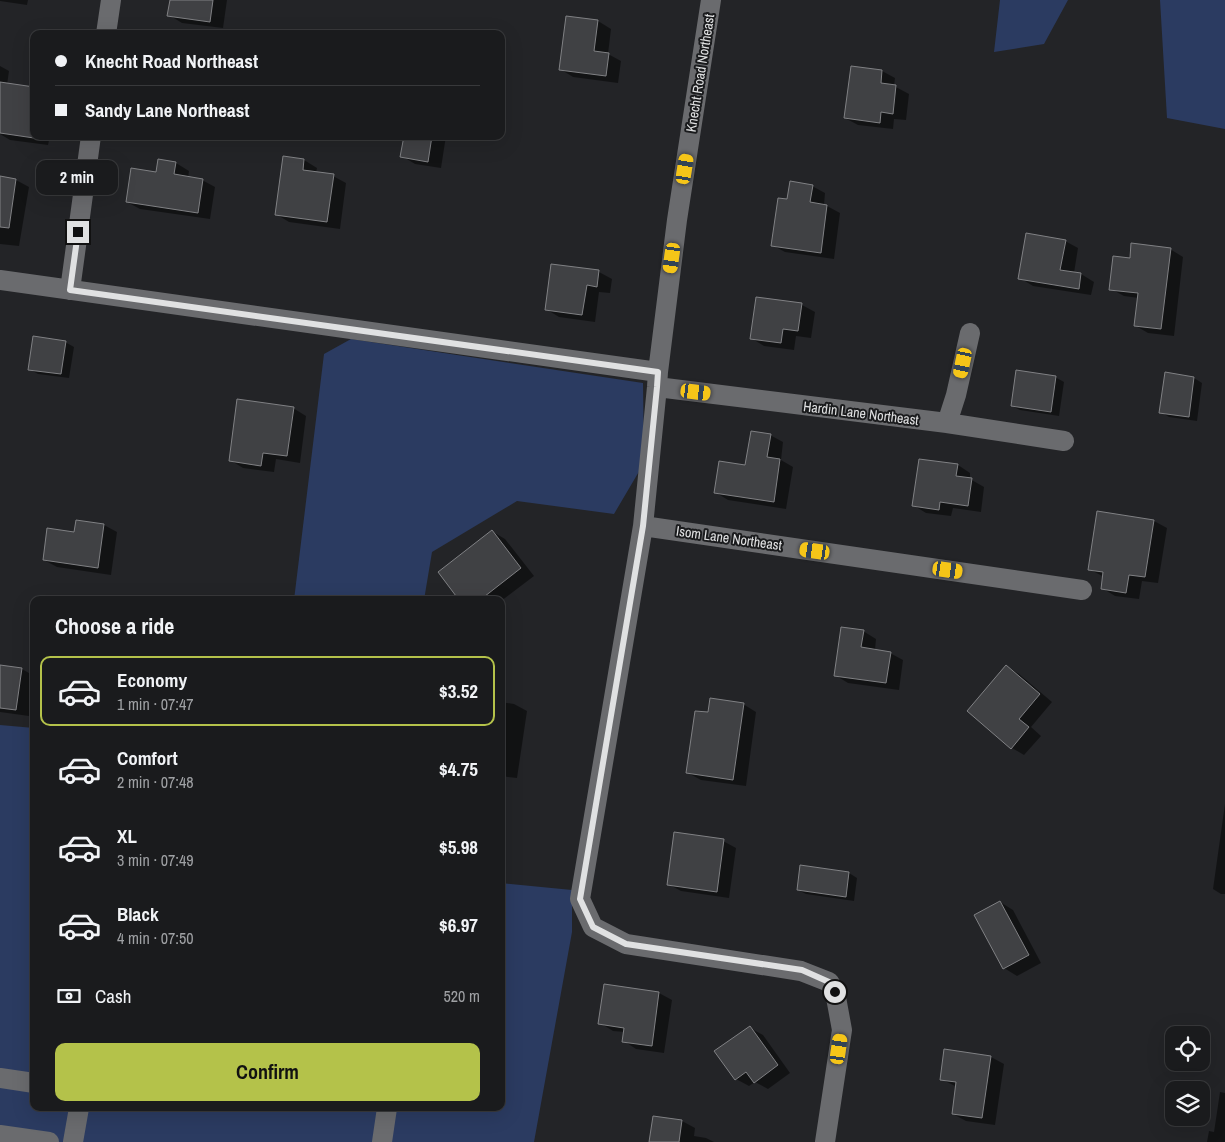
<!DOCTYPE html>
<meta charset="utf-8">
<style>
:root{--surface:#1a1b1d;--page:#232426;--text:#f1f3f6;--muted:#9fa1a4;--line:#38393b;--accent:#b4c24a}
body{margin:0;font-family:"Archivo Narrow",sans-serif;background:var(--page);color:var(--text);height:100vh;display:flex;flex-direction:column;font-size:19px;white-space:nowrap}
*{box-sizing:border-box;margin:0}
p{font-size:16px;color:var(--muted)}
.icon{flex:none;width:28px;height:28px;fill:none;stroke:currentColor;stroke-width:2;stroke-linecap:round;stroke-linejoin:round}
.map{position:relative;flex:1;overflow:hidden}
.drawer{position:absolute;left:30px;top:596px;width:475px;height:515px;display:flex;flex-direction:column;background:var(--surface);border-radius:10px;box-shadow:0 5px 20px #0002,0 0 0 1px var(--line)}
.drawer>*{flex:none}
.hud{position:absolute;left:30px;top:30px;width:475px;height:110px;border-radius:10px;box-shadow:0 5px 20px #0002,0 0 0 1px var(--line);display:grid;align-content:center;height:110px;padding:0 25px;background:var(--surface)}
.fabs{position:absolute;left:1165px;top:1026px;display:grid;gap:10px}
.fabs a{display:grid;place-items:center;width:45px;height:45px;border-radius:10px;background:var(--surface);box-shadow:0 5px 20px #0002,0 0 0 1px var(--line);font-size:25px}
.end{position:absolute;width:22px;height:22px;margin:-11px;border:6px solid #e0e1e2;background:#111;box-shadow:0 0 0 2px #111}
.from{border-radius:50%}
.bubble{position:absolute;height:35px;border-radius:10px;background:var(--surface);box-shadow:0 5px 20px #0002,0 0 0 1px var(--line);font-size:16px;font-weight:700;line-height:35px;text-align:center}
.car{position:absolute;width:15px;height:30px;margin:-15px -8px;border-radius:6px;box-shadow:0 0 4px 1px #0007;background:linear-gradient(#f5c518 24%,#345 0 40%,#f5c518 0 76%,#345 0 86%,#f5c518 0)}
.hud b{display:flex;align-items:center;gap:18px;height:48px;font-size:19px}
.hud b+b{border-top:1px solid var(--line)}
.hud i{width:12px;height:12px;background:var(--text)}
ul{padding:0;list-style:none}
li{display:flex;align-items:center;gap:15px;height:70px;margin:0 10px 8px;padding:0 15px;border:2px solid transparent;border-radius:10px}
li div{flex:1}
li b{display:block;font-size:19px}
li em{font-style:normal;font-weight:700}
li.on{border-color:var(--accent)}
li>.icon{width:45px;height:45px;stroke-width:1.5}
h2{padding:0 25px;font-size:22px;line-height:60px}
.pay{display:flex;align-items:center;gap:12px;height:55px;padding:0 25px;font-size:19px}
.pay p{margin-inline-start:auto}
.action{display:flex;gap:10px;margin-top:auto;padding:10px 25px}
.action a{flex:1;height:58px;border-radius:10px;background:var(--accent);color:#111;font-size:20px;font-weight:700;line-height:58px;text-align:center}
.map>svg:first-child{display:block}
</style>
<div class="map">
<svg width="1225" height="1142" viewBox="0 0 1225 1142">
<rect width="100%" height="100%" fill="#232427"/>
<path fill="#2b3b61" d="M1000,0H1068L1044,44L994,52Z
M1160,0H1225V129L1167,118Z
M351,339L643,383L644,463L614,514L517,501L432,552L424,600H294L324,354Z
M0,725L34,728V1108H501V883L572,890V932L534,1142H0Z"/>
<path fill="#0007" d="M0,0H28L27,5L0,1Z
M171,0H227L223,28L182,23L169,15Z
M567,17L598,21L611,29L608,54L621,61L618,83L573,77L560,69Z
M0,66L9,71L7,85L34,136H50L48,145L10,140L0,134Z
M852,67L882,71L895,78L894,86L909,94L906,120L894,119L893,129L858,125L845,118Z
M405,136H446L441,168L415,164L402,156Z
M284,157L304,160L317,168L316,173L333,176L346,183L340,229L289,222L276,214Z
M176,163L189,171L188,178L202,180L215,187L210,219L140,209L127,202Z
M0,178L16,180L29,187L19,246L0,244Z
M812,186L825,193L824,205L827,206L840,213L834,259L785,252L772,245L788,200Z
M1065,241L1078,248L1074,273L1081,274L1094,282L1091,295L1033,286L1020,278Z
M1170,249L1183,257L1174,336L1148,333L1136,326L1139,298L1124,296L1111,289L1131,259Z
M599,272L612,279L610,293L599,292L595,322L559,317L546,309Z
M757,298L802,305L815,312L811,338L796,336L794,350L764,346L751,338Z
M65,342L74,347L69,378L38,374L29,369Z
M1166,374L1194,378L1202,383L1197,421L1169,417L1161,412Z
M1055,377L1064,382L1059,416L1020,410L1012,406Z
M293,408L306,416L300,463L276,459L274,472L243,468L230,460Z
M770,435L783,442L781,460L793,467L786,509L728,500L715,492L747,467Z
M958,465L970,473V479L984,487L981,512L953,508L951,516L926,513L913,505Z
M1154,521L1167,528L1158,583L1142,581L1139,599L1115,596L1102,588L1104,577L1089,569Z
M104,525L117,532L111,575L57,567L44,560L75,533Z
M493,532L505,539L534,576L501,601L461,600Z
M863,631L876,639L875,650L890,653L903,660L899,690L848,683L835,675Z
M0,666L22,669L34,676L29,716L0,712Z
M1006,666L1019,674L1052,702L1031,727L1041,736L1024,755L1012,748Z
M501,702L514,704L527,711L517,778L501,776Z
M743,704L756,712L746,786L701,780L688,773L710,714Z
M1225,804V894H1221L1213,889Z
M723,841L736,848L729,898L681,891L668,884Z
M849,873L857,878L854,901L806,894L798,890Z
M1000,902L1013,910L1041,963L1017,976L1004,968Z
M605,985L659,993L672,1000L664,1053L636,1049L624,1041L625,1032L613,1031L600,1023Z
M750,1028L763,1035L790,1073L768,1089L755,1082L749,1086L736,1079Z
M991,1057L1004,1064L995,1125L966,1121L953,1114L957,1087L941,1079Z
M1220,1092L1225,1093V1142H1207L1209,1131L1214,1132Z
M682,1121L695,1128L694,1136L706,1138L714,1142H650Z"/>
<path fill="#404144" stroke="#808184" d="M170,0H213L210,22L167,16Z
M566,16L598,20L594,51L609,53L606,76L559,70Z
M851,66L882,70L881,83L896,85L893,114L881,112L880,123L844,118Z
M0,82L34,87V138L0,133Z
M404,136H432L428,162L400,157Z
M283,156L304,159L303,170L334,174L327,222L275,215Z
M158,159L176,162L174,174L203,179L198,213L126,202L131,168L156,172Z
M0,176L16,179L9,228L0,227Z
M790,181L813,185L810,202L827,205L821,253L771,246L778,198L787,199Z
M1026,233L1066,240L1060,270L1081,273L1079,289L1018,279Z
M1131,243L1171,248L1161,329L1134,326L1138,293L1109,290L1113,256L1130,258Z
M551,264L599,270L597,287L587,285L582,315L545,310Z
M756,297L802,303L798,331L783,329L781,343L750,339Z
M33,336L66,341L61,374L28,370Z
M1016,370L1056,376L1051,412L1011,406Z
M1165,372L1194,377L1189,417L1159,413Z
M237,399L294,407L287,456L263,453L261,466L229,461Z
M751,431L771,434L767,457L780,459L774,502L714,493L719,461L745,465Z
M919,459L958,464L956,476L972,478L968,506L940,502L939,510L912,506Z
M1097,511L1154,520L1145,577L1129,575L1126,593L1101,589L1103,572L1088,570Z
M76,520L104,524L98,568L43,560L47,528L74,532Z
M492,530L521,568L480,600H459L438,572Z
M841,627L864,630L861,647L891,652L886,683L834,676Z
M0,665L22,668L16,710L0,708Z
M1006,665L1040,694L1019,719L1029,727L1011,749L967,711Z
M710,698L744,703L733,780L686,773L695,711L708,712Z
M674,832L724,839L717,892L667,885Z
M800,865L849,872L846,897L797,890Z
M1000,901L1029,955L1003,969L974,915Z
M604,984L659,992L652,1046L622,1042L624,1028L598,1024Z
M750,1026L778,1065L754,1083L746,1072L735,1080L714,1051Z
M944,1049L991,1056L982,1118L952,1114L956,1082L940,1080Z
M653,1116L682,1120L679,1142H649Z"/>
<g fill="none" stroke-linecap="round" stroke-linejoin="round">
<path stroke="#6a6b6e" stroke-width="20" d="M711,0L677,220L658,372L657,387L643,526L580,899L593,927L626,944L801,971L829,982L835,992L842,1030L825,1142
M106,34L111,0
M0,280L658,372
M70,290L91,136
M657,387L947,423L1064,441
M947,423L956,395L970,333
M643,526L1082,590
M0,1078L34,1083
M0,1135L49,1142
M73,1142L79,1108
M382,1142L387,1108"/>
</g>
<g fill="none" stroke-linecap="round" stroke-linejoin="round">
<path stroke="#e0e1e2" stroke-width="6" d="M78,232L70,290L658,372L657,387L643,526L580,899L593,927L626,944L802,970L829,982L835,992"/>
</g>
<g text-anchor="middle" stroke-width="4" stroke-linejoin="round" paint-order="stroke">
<g font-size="14" fill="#e0e1e2" stroke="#1a1b1d">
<text transform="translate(700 73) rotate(-81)" y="5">Knecht Road Northeast</text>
<text transform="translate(861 413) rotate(7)" y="5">Hardin Lane Northeast</text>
<text transform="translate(729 538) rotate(8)" y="5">Isom Lane Northeast</text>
</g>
</g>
</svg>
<div class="fabs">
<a><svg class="icon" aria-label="locate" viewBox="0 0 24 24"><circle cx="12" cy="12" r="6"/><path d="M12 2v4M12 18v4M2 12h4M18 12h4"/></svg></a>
<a><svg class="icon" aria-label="layers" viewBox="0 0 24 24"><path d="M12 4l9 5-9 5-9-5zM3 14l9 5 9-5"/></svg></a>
</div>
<i class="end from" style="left:835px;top:992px"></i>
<i class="end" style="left:78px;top:232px"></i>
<div class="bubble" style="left:36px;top:160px;width:82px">2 min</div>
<i class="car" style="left:685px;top:169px;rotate:9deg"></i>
<i class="car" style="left:672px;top:258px;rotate:188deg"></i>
<i class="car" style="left:963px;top:363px;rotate:192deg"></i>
<i class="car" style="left:696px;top:392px;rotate:97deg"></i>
<i class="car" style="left:815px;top:551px;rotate:278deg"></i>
<i class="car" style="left:948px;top:570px;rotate:98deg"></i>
<i class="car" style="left:839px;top:1049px;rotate:8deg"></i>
<div class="hud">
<b><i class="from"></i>Knecht Road Northeast</b>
<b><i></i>Sandy Lane Northeast</b>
</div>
<section class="drawer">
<h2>Choose a ride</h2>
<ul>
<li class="on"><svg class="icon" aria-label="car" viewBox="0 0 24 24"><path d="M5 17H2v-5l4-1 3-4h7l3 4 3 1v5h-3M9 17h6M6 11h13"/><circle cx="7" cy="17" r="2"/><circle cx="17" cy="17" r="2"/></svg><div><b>Economy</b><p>1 min · 07:47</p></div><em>$3.52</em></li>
<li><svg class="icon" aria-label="car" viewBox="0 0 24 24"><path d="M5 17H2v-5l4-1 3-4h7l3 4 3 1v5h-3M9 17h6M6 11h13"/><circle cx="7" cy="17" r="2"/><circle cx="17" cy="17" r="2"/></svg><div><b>Comfort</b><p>2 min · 07:48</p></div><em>$4.75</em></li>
<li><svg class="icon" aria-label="car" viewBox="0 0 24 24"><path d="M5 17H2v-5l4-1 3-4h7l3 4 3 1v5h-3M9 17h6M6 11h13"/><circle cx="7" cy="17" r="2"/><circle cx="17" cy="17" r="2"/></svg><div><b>XL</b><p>3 min · 07:49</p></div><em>$5.98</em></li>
<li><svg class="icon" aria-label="car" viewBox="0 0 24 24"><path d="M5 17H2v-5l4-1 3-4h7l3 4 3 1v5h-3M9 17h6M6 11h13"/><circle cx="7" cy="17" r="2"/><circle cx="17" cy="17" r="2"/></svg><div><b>Black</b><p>4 min · 07:50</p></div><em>$6.97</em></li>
</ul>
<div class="pay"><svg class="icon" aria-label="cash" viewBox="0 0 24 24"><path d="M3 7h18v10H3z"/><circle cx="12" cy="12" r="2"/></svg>Cash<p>520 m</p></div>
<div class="action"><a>Confirm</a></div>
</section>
</div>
